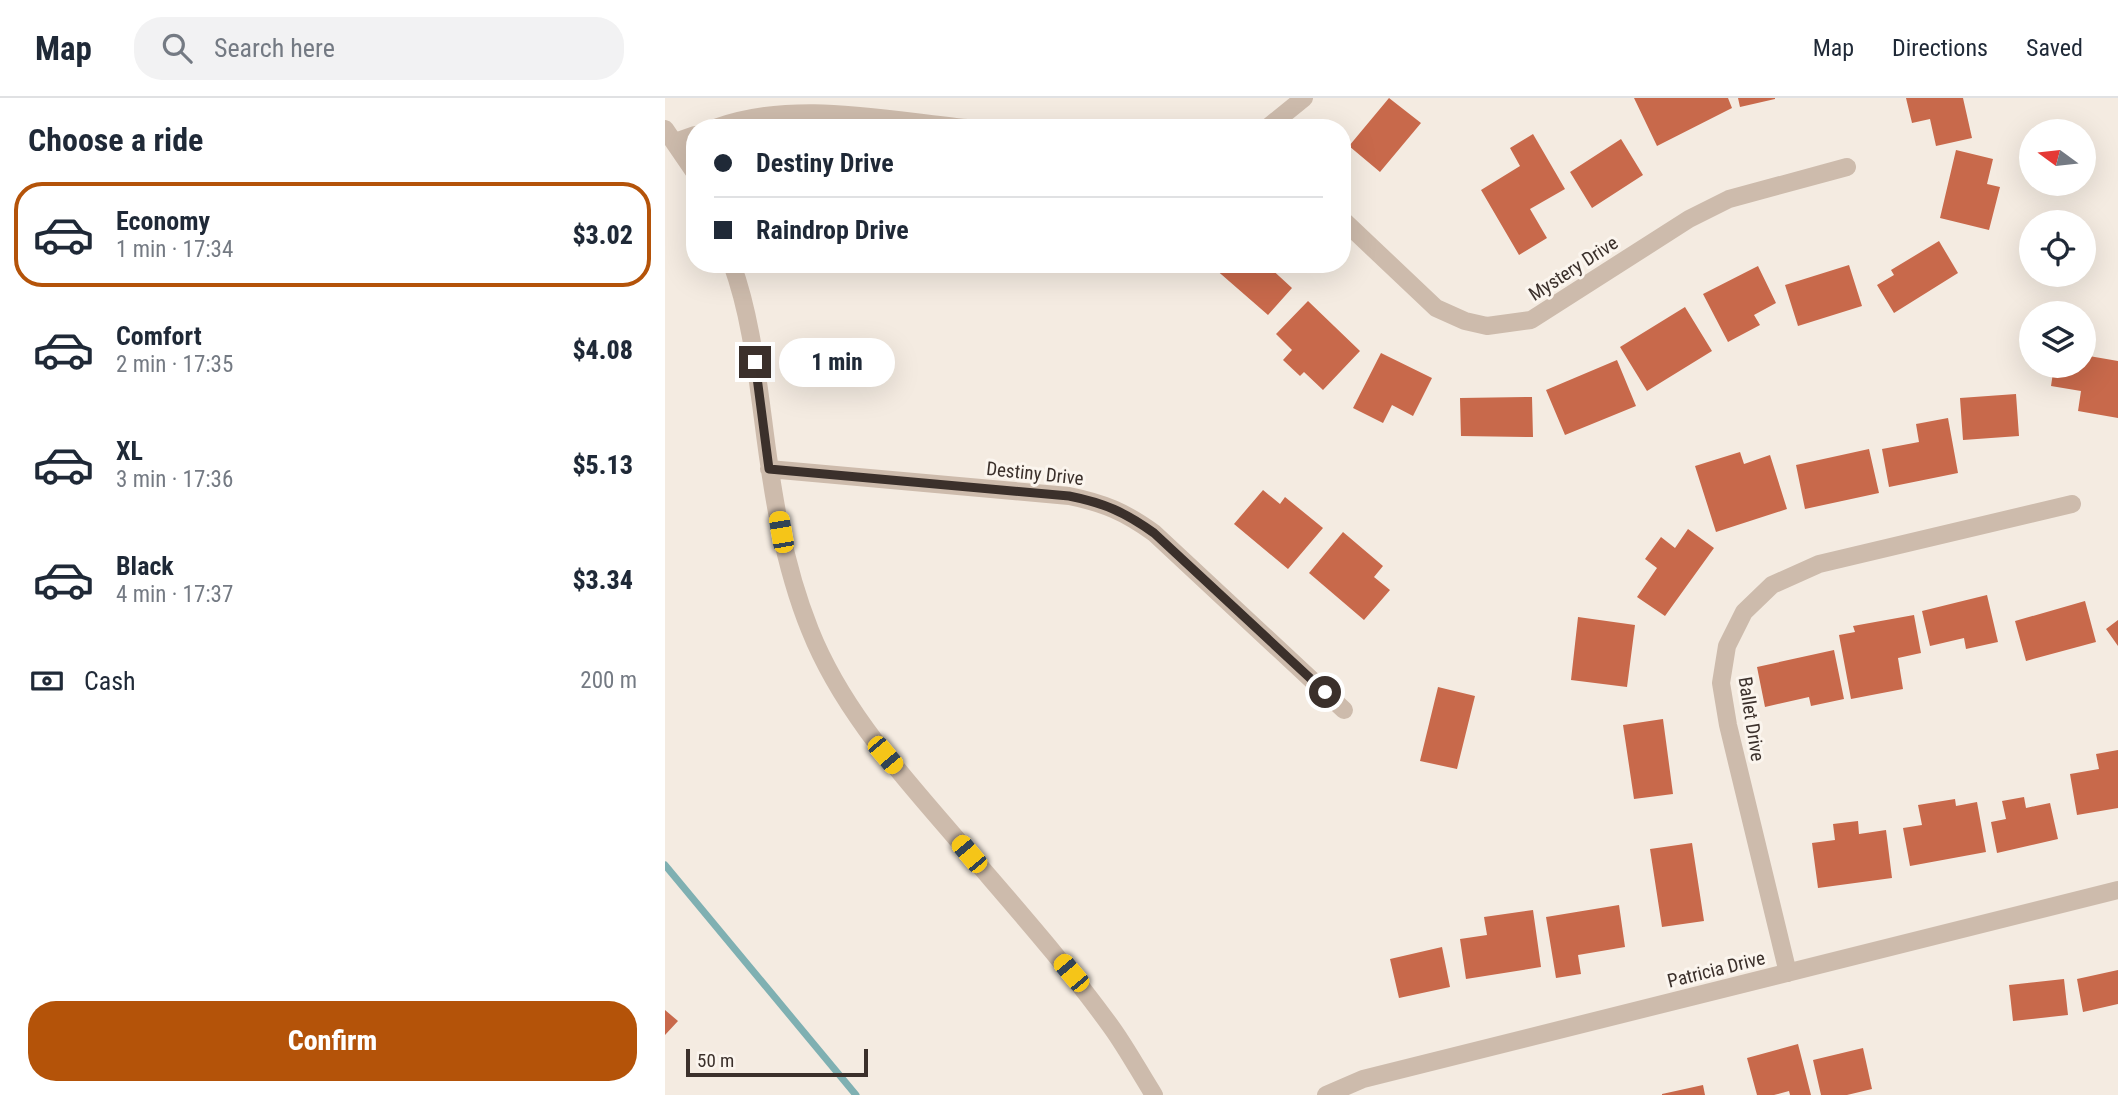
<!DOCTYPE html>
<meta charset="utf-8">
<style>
:root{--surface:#fff;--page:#f2f2f3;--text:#1f2937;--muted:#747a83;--line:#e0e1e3;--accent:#b45309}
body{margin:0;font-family:"Roboto Condensed",sans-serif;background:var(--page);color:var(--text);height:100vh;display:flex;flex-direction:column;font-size:26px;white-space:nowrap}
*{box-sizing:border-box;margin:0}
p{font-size:23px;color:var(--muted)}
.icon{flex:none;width:38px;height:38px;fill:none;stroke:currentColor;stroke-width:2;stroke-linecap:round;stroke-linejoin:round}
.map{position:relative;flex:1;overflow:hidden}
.panel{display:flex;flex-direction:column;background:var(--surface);width:665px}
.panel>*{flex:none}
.hud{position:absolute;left:21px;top:21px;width:665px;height:154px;border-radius:28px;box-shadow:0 7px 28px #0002;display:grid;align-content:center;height:154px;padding:0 28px;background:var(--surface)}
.needle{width:46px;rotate:285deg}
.controls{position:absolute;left:1354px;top:21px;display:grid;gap:14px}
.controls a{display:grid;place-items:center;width:77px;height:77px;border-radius:50%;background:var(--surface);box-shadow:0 7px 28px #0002;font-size:35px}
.scale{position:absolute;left:21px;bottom:18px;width:182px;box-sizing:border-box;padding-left:7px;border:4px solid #3b302b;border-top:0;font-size:19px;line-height:24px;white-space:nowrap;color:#3b302b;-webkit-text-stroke:5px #fbf5ee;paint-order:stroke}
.end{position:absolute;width:32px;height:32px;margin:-16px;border:9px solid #3b302b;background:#fff;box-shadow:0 0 0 4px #fff}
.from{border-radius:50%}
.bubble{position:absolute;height:49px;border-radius:24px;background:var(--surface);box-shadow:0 7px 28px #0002;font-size:23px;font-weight:800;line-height:49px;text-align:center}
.car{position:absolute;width:21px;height:42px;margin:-21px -10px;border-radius:9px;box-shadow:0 0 5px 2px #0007;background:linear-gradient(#f5c518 24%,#345 0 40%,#f5c518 0 76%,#345 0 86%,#f5c518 0)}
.hud b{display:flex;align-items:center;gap:24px;height:66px;font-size:26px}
.hud b+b{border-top:2px solid var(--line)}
.hud i{width:18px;height:18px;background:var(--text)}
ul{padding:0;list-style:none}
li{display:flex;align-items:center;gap:21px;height:105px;margin:0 14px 10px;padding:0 14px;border:4px solid transparent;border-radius:28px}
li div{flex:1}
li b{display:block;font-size:26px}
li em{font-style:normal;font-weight:800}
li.active{border-color:var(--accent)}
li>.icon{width:63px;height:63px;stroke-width:1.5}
h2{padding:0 28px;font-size:32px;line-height:84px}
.pay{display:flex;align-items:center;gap:18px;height:77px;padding:0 28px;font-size:26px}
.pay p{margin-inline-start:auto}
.button{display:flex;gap:14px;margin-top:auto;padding:14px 28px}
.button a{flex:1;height:80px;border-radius:28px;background:var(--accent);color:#fff;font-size:28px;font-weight:800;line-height:80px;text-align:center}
header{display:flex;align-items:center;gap:42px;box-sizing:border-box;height:98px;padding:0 35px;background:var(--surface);border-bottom:2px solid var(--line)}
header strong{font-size:33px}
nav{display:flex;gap:38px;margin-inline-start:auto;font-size:24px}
.search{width:490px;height:63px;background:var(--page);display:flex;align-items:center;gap:18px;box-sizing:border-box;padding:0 24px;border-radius:28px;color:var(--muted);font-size:26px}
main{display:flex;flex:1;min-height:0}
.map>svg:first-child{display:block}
</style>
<header>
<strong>Map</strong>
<div class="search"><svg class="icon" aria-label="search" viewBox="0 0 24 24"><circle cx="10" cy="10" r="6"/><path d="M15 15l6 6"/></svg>Search here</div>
<nav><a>Map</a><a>Directions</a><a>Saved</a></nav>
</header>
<main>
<section class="panel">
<h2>Choose a ride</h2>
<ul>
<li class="active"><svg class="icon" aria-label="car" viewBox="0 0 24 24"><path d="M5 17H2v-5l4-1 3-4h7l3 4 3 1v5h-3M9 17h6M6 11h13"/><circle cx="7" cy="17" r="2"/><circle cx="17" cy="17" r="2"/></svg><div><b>Economy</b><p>1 min · 17:34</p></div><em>$3.02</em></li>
<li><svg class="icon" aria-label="car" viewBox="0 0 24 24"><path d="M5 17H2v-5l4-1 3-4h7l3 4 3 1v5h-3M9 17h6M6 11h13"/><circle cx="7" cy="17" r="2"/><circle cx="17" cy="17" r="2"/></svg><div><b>Comfort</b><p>2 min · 17:35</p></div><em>$4.08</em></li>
<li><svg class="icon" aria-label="car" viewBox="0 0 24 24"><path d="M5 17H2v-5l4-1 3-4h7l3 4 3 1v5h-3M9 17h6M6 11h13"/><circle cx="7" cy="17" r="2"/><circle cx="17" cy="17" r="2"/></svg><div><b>XL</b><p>3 min · 17:36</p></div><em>$5.13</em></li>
<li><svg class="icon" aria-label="car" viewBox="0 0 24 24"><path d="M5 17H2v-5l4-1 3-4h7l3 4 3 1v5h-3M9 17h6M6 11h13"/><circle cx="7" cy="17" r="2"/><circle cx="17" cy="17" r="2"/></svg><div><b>Black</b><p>4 min · 17:37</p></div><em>$3.34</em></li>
</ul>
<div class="pay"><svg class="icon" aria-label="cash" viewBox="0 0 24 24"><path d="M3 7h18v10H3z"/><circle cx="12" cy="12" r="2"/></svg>Cash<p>200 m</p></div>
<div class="button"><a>Confirm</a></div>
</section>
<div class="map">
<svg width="1453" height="997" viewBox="0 0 1453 997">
<rect width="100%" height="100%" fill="#f4ebe1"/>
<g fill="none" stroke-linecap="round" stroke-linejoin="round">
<path stroke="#7fb0b2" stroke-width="7" d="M0,767L191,997"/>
</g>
<path fill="#c8694b" d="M724,0L756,25L715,74L684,48Z
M969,0H1063L1067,10L992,48Z
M1073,0H1110V1L1075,9Z
M1241,0H1298L1307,40L1271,48L1265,21L1247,25Z
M868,36L900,91L865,111L882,140L854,157L816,92L855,68L845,50Z
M956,41L978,77L927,110L905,74Z
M1291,52L1328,61L1322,86L1335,89L1324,132L1275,120Z
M1274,143L1293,175L1229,215L1212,187L1229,177L1226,172Z
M552,166H601L627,190L603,217L549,170Z
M1184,167L1197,208L1133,228L1120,187Z
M1093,168L1111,205L1089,217L1095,227L1063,244L1038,196Z
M643,203L695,253L658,292L639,274L635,278L618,262L627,252L611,236Z
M1020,209L1047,253L982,293L955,249Z
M1419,236L1427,237L1424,258L1453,263V320L1413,313L1416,293L1386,288L1389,268H1419Z
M716,255L767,280L748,318L727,307L718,325L688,310Z
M952,262L971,308L900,337L881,292Z
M1351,296L1354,338L1298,342L1295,300Z
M867,299L868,339L796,338L795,300Z
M1283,320L1293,375L1224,389L1217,351L1254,344L1251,326Z
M1204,351L1214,395L1140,411L1131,367Z
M1075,354L1079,366L1105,357L1122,411L1051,434L1030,368Z
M598,392L615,406L620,399L658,430L623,471L569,426Z
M1023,431L1049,450L1000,518L972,499L992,470L980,461L996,439L1010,450Z
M678,434L718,468L709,479L725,492L699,522L644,475Z
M1322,497L1333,544L1301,551L1299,540L1265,548L1257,513Z
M1420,503L1431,544L1361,563L1350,523Z
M1249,517L1256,555L1233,560L1238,591L1186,601L1174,537L1190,534L1188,528Z
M913,519L970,527L962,589L906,582Z
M1453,522V548L1441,531Z
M1169,552L1179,601L1146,608L1144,599L1100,609L1092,569Z
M773,589L810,598L792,671L755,663Z
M998,621L1008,696L969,701L958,627Z
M1453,652V710L1412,717L1405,676L1434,671L1431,656Z
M1359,699L1361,710L1385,705L1393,741L1332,755L1326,724L1341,721L1337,703Z
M1290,701L1291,708L1312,704L1321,754L1245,768L1238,730L1257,727L1253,707Z
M1193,723L1194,736L1221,732L1227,780L1153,790L1147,745L1170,742L1168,726Z
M1027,745L1039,823L997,829L985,751Z
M954,807L960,849L913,857L916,876L891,880L881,819Z
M868,812L876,869L801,881L795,841L822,837L819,819Z
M777,849L785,889L734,900L725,861Z
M1453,872V906L1418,914L1412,881Z
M1399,881L1403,917L1348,923L1344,887Z
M0,912L13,923L0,937Z
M1133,946L1146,997H1125L1124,993L1109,997H1092L1082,960Z
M1198,950L1207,991L1182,997H1156L1148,962Z
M1038,987L1040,997H997V996Z"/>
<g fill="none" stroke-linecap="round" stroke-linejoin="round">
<path stroke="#cdbbac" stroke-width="18" d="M50,30C130,1 219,22 302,30
M602,30L639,0
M0,31L30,75
M10,44L30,37
M677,121L771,210L800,223L822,228L866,222L1024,121L1064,101L1182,69
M67,166C85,216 91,269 98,321C107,393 118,465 145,532C178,615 239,679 296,746C348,807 401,866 447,930C462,951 475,975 489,997
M104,371L404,398C439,405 460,414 489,435L679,612
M1123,875L1063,627L1056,585L1062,548L1079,514L1107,487L1154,466L1407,406
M661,997L698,981L1453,792"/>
</g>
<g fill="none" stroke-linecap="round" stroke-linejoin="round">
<path stroke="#3b302b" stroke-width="9" d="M90,264L104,371L404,398C439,405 460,414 489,435L660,594"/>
</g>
<g text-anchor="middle" stroke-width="6" stroke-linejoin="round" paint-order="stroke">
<g font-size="19" fill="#3b302b" stroke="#fbf5ee">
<text transform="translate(908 170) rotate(-33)" y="7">Mystery Drive</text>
<text transform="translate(370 375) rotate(6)" y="7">Destiny Drive</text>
<text transform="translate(1087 621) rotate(81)" y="7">Ballet Drive</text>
<text transform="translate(1051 871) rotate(-14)" y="7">Patricia Drive</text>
</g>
</g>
</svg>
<div class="controls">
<a><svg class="needle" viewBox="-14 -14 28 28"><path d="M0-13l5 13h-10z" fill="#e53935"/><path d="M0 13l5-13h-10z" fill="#747a83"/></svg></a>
<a><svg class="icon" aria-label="locate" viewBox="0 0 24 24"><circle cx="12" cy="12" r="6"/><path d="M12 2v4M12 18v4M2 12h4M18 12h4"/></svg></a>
<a><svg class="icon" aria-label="layers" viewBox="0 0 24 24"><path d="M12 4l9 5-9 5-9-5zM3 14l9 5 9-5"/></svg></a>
</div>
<div class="scale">50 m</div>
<i class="end from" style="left:660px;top:594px"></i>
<i class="end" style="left:90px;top:264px"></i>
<div class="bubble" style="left:114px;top:240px;width:116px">1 min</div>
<i class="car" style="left:116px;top:434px;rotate:350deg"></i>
<i class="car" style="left:220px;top:657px;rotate:140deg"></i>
<i class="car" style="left:304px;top:756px;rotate:320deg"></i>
<i class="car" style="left:406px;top:875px;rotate:320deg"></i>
<div class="hud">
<b><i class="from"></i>Destiny Drive</b>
<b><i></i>Raindrop Drive</b>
</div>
</div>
</main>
